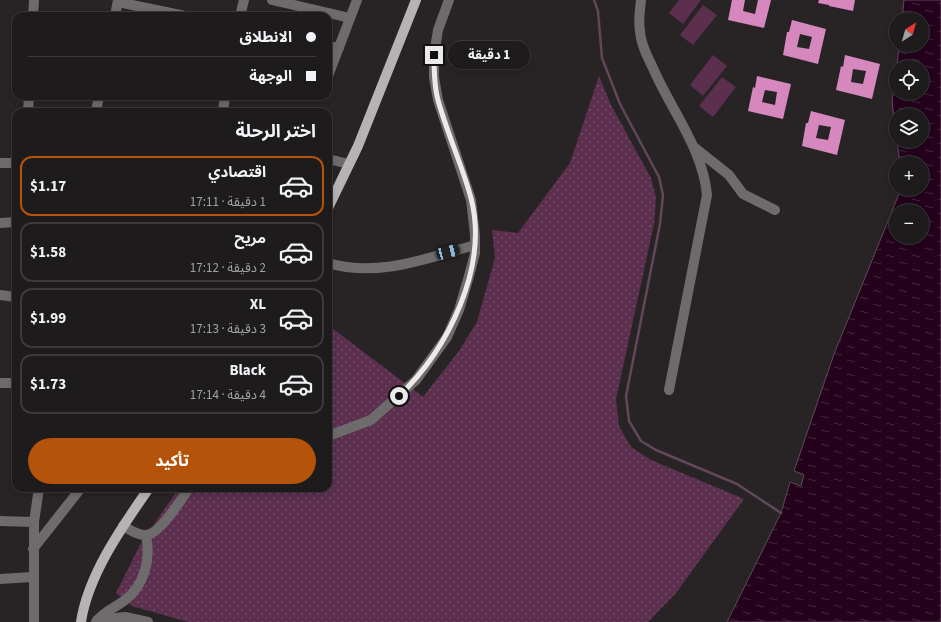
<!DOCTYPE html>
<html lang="ar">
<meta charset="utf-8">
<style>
:root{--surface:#1e1b1c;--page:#262425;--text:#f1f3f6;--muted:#a1a1a3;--line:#3c393b;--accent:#b45309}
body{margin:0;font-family:"Source Sans 3","Noto Sans Arabic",sans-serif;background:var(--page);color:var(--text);direction:rtl;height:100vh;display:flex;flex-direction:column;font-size:15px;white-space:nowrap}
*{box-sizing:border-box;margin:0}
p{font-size:13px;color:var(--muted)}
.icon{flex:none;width:22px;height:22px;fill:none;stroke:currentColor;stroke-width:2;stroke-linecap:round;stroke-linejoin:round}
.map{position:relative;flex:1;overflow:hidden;direction:ltr}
.details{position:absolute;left:12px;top:108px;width:320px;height:384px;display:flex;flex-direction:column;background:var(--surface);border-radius:12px;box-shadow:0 2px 6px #0003,0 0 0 1px var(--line);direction:rtl}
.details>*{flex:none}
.top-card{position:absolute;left:12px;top:12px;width:320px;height:88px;border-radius:12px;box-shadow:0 2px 6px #0003,0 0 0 1px var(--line);direction:rtl;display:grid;align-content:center;height:88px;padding:0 16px;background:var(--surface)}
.needle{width:26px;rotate:37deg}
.tools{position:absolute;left:889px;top:12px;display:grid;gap:8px}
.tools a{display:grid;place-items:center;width:40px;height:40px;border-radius:50%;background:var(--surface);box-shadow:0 2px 6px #0003,0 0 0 1px var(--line);font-size:20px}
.end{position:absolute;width:18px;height:18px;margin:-9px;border:5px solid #ece9eb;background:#111;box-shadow:0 0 0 2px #111}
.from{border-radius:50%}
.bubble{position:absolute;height:28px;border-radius:14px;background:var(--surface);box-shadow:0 2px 6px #0003,0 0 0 1px var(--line);font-size:13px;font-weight:700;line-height:28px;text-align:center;direction:rtl}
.car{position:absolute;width:12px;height:24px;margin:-12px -6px;border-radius:5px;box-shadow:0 0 3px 1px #0007;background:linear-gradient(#222 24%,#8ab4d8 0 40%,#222 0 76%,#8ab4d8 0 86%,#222 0)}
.top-card b{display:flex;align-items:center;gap:14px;height:38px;font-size:15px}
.top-card b+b{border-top:1px solid var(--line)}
.top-card i{width:10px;height:10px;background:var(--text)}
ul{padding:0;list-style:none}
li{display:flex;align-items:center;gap:12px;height:60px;margin:0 8px 6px;padding:0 8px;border:2px solid var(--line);border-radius:12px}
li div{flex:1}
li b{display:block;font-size:15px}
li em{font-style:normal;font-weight:700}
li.active{border-color:var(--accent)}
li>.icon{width:36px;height:36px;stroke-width:1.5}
h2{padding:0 16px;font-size:18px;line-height:48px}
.cta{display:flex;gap:8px;margin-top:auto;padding:8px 16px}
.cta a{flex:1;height:46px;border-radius:24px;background:var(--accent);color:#fff;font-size:16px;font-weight:700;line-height:46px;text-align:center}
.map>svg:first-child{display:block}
</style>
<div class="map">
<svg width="941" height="622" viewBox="0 0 941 622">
<defs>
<pattern id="grass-dots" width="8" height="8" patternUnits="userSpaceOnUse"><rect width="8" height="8" fill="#5c2f4f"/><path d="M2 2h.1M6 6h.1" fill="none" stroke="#744d68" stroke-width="1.8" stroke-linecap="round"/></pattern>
<pattern id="water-ripples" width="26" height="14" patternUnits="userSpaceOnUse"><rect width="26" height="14" fill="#24021c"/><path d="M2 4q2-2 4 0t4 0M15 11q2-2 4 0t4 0" fill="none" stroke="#44273d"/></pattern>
</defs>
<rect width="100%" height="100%" fill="#282426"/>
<path fill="url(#grass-dots)" d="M599,76L611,105L651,178L656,197L654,224L616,399L619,426L631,447L651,460L744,499L676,593L648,622H188L132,606L116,593L140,545L179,488H328V325L423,397L459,351L477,322L495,258L492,230L518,233L570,163Z"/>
<path fill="#5c2f4f" d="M679,0H701L683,24L669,13Z
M703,5L717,15L693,45L680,35Z
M713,55L727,66L703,96L690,85Z
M722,77L736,87L713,117L699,106Z"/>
<path fill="url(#water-ripples)" stroke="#60475a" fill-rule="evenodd" d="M904,0H941V622H727L781,513L790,482L801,486L804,475L794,471L834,354L901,189H922V163H900L897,141H922V115H896V134L892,102L896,71V93H922V67H897L899,45H922V19H902ZM896,211H922V237H896Z"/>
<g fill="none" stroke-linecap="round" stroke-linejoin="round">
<path stroke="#60475a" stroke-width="2.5" d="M594,0L598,11L602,58L620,104L659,177L663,195L660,224L626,396L629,421L641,441L656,450L737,484L781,513"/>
</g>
<path fill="#d587be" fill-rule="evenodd" d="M732,0H745L743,11L755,14L758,0H771L764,28L728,20Z
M819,0H855L853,11L829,6V5L818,3Z
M792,20L826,29L818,64L783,55L787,32H789ZM800,34L812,37L809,49L797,47Z
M845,55L880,64L872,99L836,90L841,66L843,67ZM853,69L866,71L863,84L851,82Z
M757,76L791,84L783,119L748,111L753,87L755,88ZM765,90L777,92L775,105L762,102Z
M811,111L845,120L837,155L802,146L806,123H808ZM819,125L831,127L828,140L816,138Z"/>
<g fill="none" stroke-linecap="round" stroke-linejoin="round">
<path stroke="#6e6b6d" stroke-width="10" d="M272,0L350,18
M641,0C640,10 638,21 640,31C641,44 647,56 653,68C671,110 703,149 707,195L669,390
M118,2L185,16
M33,16L34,0
M115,16L118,0
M240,16L244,0
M328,46L339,48
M328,76L357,0
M28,112L29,96
M96,112L99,96
M223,112L225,96
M695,148L729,175L743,194L775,210
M328,159L349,164
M0,163H16
M0,223L16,222
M328,263C378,278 427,258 475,245
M0,295L16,297
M0,383H16
M328,436L371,420L416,380L447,337L459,310L469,276L475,253V235L471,200L438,100L434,77V55L438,30L449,0
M0,521L34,522
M123,526C129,529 138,536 146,535C160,534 181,500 189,488
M33,549L81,488
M0,579L32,577
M97,620L125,617L148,622
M34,622V522L39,488
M96,622C104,611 115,608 125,600C145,585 151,558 146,536"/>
<path stroke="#b7b2b5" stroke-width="10" d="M328,208L358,146L416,0
M81,622C88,575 122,527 149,488"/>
</g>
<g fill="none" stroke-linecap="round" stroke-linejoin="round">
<path stroke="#ece9eb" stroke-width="5" d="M399,396C448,349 489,267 471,198C462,165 447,133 438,100C434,86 434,70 434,55"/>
</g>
</svg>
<div class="tools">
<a><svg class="needle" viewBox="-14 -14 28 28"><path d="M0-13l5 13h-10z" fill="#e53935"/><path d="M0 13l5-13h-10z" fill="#a1a1a3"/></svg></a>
<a><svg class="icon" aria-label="locate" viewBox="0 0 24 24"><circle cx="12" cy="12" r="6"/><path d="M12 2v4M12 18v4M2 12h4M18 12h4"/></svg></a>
<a><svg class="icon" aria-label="layers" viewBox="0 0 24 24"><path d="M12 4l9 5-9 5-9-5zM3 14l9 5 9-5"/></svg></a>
<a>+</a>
<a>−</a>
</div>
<i class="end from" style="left:399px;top:396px"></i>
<i class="end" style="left:434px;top:55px"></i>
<div class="bubble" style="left:448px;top:41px;width:82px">1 دقيقة</div>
<i class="car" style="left:448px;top:252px;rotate:75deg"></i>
<div class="top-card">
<b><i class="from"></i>الانطلاق</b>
<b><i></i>الوجهة</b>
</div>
<section class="details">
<h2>اختر الرحلة</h2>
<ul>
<li class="active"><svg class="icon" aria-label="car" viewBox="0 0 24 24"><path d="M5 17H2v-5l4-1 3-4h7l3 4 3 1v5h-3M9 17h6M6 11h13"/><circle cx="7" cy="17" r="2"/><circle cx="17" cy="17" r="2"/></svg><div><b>اقتصادي</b><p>1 دقيقة · 17:11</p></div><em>$1.17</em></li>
<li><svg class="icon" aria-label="car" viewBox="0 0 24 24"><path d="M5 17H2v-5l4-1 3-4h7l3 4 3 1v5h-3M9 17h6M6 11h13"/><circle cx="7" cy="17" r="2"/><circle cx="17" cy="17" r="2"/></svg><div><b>مريح</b><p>2 دقيقة · 17:12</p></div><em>$1.58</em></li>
<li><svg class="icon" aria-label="car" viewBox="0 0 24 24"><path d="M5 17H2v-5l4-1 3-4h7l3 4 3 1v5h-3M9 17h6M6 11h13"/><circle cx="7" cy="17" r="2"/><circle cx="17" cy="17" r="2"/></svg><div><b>XL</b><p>3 دقيقة · 17:13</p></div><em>$1.99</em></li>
<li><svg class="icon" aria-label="car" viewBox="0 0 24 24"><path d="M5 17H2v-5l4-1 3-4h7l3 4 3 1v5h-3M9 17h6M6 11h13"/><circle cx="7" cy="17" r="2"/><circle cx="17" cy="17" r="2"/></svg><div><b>Black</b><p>4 دقيقة · 17:14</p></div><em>$1.73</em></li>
</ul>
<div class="cta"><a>تأكيد</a></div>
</section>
</div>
